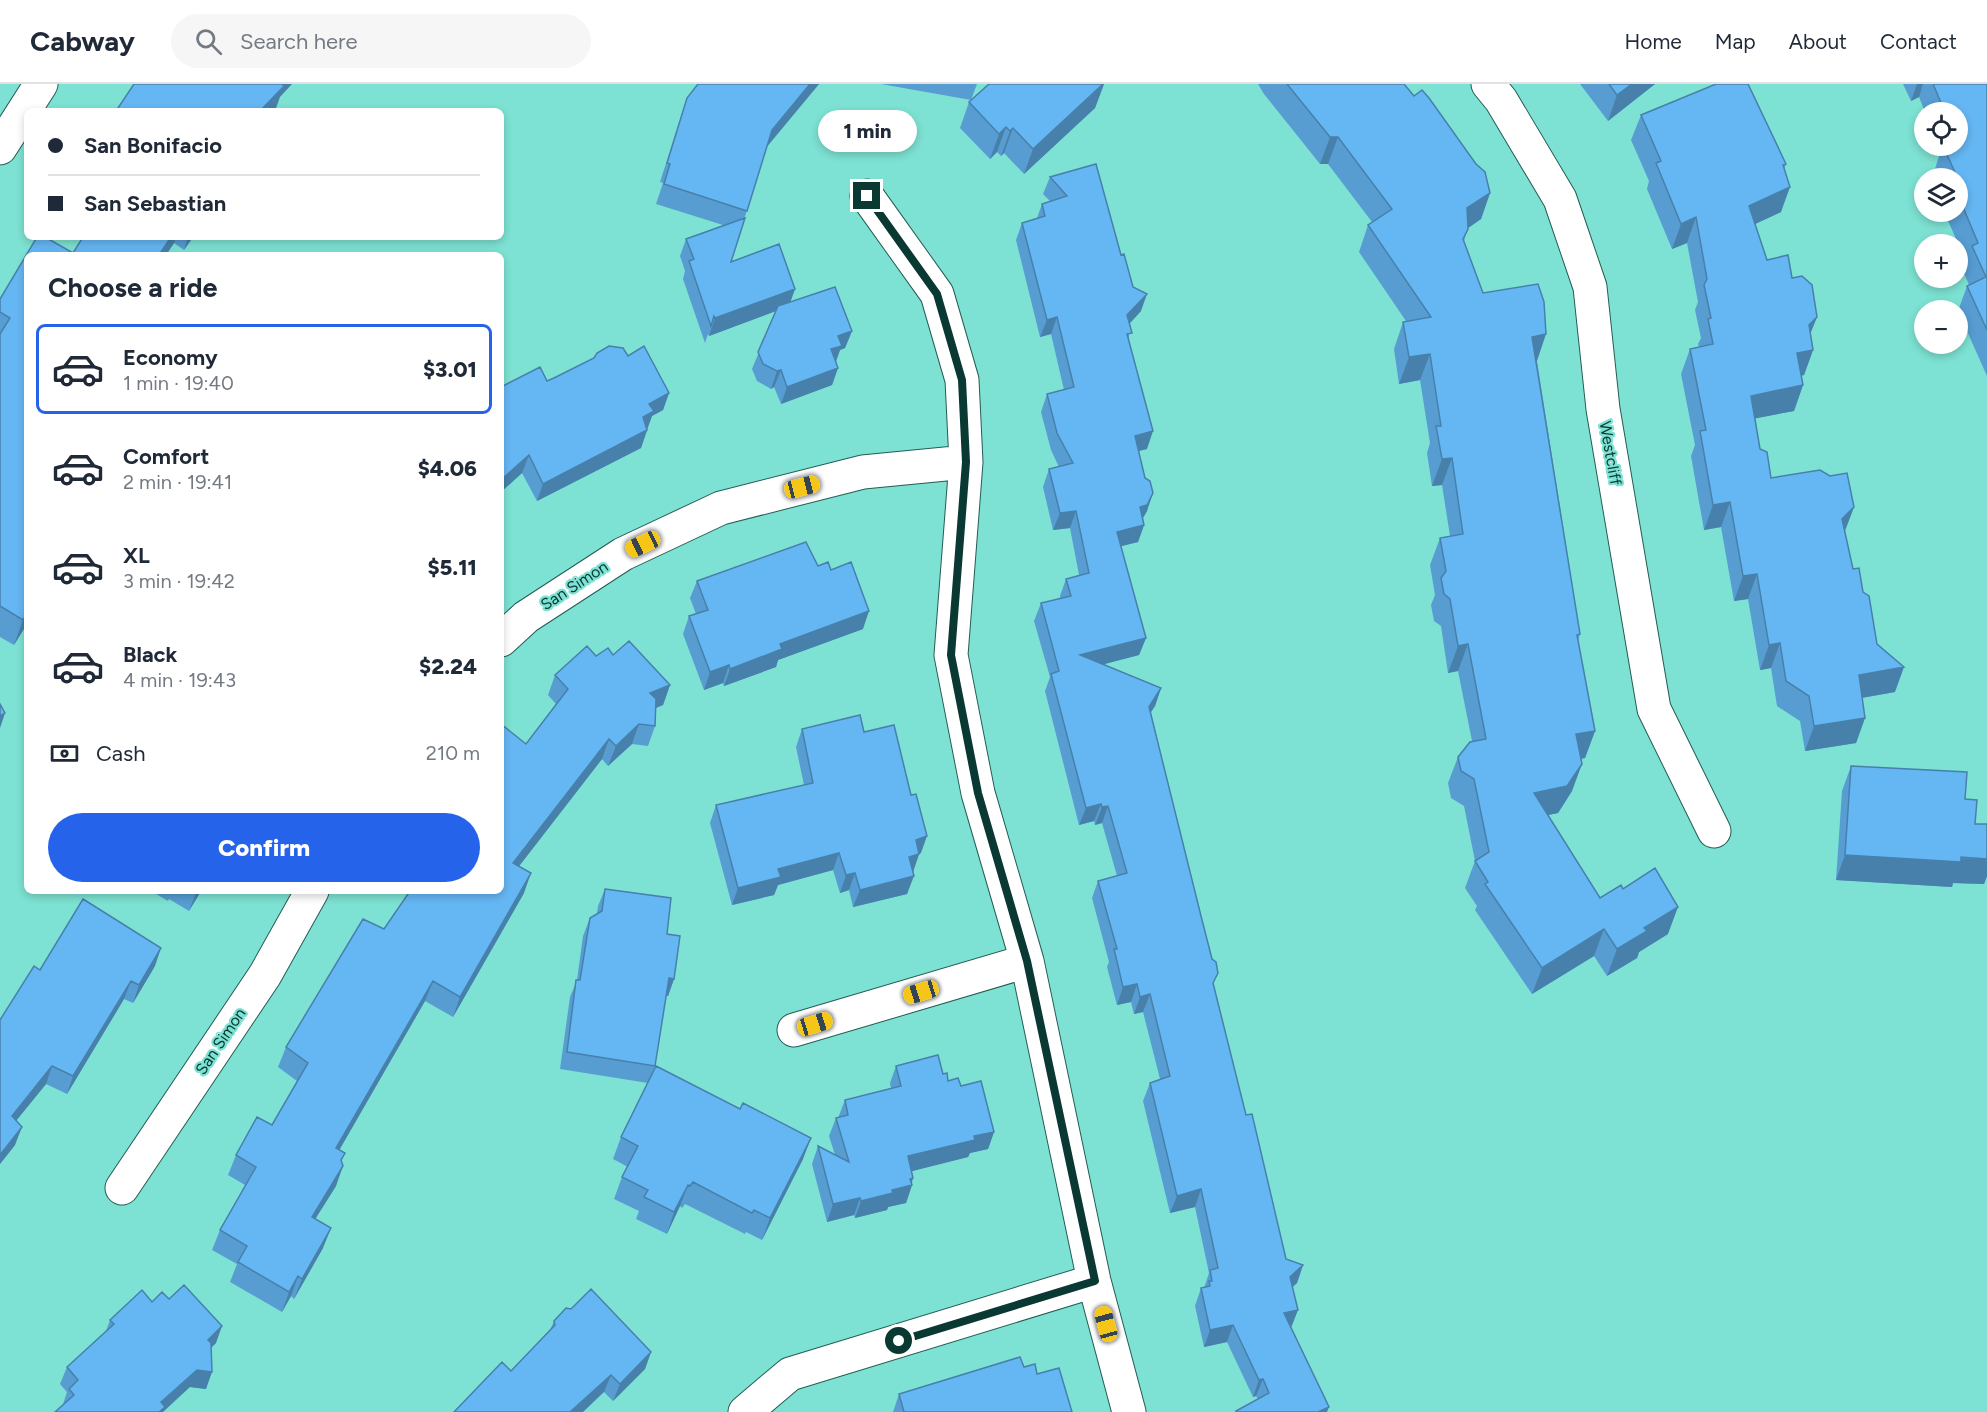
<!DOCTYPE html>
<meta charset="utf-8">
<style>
:root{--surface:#fff;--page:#f6f6f7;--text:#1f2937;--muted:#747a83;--line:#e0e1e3;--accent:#2563eb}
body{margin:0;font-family:Figtree,sans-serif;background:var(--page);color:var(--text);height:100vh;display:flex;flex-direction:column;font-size:22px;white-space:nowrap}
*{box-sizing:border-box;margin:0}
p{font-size:20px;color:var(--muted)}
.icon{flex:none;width:33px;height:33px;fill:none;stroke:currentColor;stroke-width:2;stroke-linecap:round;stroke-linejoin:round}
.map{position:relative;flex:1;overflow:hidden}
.panel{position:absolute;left:24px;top:168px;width:480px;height:642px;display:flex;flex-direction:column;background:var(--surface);border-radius:9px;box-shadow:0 3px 9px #0003}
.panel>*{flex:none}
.banner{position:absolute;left:24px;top:24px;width:480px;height:132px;border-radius:9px;box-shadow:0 3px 9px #0003;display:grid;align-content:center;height:132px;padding:0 24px;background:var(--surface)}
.tools{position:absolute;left:1914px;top:18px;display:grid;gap:12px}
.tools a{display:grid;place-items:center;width:54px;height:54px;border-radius:50%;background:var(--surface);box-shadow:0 3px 9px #0003;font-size:30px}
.end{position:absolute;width:27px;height:27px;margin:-14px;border:8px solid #0a3832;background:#fff;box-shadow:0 0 0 3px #fff}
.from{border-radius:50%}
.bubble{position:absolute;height:42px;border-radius:21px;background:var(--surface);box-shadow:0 3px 9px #0003;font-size:20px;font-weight:800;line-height:42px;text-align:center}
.car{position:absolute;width:18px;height:36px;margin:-18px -9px;border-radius:8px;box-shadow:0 0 4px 2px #0007;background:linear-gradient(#f5c518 24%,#345 0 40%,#f5c518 0 76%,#345 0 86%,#f5c518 0)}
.banner b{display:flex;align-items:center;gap:21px;height:57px;font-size:22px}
.banner b+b{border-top:2px solid var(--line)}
.banner i{width:15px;height:15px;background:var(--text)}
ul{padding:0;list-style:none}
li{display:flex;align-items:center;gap:18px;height:90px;margin:0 12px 9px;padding:0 12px;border:3px solid transparent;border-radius:9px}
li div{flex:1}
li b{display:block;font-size:22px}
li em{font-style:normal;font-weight:800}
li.selected{border-color:var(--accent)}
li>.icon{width:54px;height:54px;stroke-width:1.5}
h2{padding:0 24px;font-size:27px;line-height:72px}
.pay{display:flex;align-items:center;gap:15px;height:66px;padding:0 24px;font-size:22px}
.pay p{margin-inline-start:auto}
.cta{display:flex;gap:12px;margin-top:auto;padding:12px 24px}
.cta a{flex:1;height:69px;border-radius:36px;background:var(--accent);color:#fff;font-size:24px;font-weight:800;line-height:69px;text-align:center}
header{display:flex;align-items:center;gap:36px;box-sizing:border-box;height:84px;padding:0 30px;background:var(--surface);border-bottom:2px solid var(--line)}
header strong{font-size:28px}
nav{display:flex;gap:33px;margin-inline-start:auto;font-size:21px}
.search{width:420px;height:54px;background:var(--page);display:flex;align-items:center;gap:15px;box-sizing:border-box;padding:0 21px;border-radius:33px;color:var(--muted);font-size:22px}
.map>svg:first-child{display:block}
</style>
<header>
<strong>Cabway</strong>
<div class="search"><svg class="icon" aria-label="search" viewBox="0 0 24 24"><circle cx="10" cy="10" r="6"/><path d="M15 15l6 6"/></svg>Search here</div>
<nav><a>Home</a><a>Map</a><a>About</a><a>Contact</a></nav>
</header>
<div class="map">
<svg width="1987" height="1328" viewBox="0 0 1987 1328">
<rect width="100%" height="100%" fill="#7de2d3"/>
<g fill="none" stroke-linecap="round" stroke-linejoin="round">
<g stroke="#255c54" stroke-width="35">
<path id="street" d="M1488,0L1501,16L1560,115L1590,203L1603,325L1654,625L1714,747
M0,64L41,0
M867,112L937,210L962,296L966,378L951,571L978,709L1027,877L1094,1197L1129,1328
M501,556L526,533L623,470L721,424L863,388L966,378
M794,946L1027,877
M122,1104L265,891L312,807
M745,1328L790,1290L1094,1197"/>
</g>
<use href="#street" stroke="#fff" stroke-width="33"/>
</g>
<path fill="#579dd2" d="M819,0L766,64L731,178L795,205L790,218L852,247L845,264L840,266L836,278L838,284L832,301L781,320L774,303L771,305L757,297L752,285L776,227L709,252L708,250L705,259L683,195L685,187L680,172L686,155L723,141L656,120L663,99L660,98L687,14Z
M881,0H977L971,16Z
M989,0H1104L1095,24L1024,90L1004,69L1001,72L997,68L990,75L960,44L969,18Z
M1258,0H1404L1490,109L1481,135L1468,144L1464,157L1483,209L1537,277L1580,550L1578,557L1595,647L1585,674L1581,675L1572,707L1558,729L1548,731L1600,814L1623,805L1668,850L1639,868L1637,874L1607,892L1594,872L1532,910L1475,826L1477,822L1465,804L1475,777L1464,722L1451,714L1448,699L1458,673L1472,657L1458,587L1448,589L1441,542L1434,537L1431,521L1435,511L1430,481L1440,454L1450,452L1442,401L1432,402L1427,369L1430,359L1420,296L1399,300L1394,265L1403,238L1406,237L1359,168L1368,141L1372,138L1328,80H1320L1264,10Z
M1580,0H1655L1608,37Z
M1903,0H1987V292L1958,227L1967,202L1969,201L1963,187L1966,177L1944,128H1958V94H1937L1934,88L1941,66L1940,62H1958V28H1925L1919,13L1911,17Z
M1641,31L1786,80L1784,86L1781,128L1755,140L1767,176L1792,194L1817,233L1810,250L1813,266L1804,291L1801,292L1803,301L1794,327L1755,334L1760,365L1771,394L1854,423L1845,447L1853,485L1863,508L1877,560L1895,608L1862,614L1865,634L1856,659L1805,667L1800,637L1777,622L1771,584L1760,586L1748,515L1734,517L1721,443L1704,446L1691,372L1695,361L1681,290L1690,265L1699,263L1698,260L1701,254L1695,226L1698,218L1687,159L1672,165L1647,105L1649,97L1631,56Z
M1096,80L1121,171L1141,227L1129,240V256L1147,365L1139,367L1147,427L1143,434L1144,441L1138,458L1121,462L1146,554L1139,571L1104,580L1161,604L1155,622L1151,628L1214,902L1246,1031L1286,1175L1303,1181L1297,1199L1292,1203L1291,1243L1327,1328H1235L1236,1327L1258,1315L1256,1312L1253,1313L1227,1258L1204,1263L1195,1222L1201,1204H1204L1209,1189L1195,1123L1170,1129L1143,1017L1150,999L1160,995L1143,928L1134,930L1131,918L1117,921L1107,883L1109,878L1092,814L1098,797L1117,792L1102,739L1095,741L1094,737L1079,741L1045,607L1050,593L1034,537L1041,519L1060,514V512L1066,495L1079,491L1070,444L1053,446L1043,403L1049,385L1059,383L1051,366L1041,328L1047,310L1064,306L1051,250L1040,253L1016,156L1022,139L1037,134L1042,120L1050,117L1043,110L1050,93Z
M37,153H45L73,169L83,153H193L184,166L174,159L166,171H27V540L14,561L0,553V215Z
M628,272L669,309L663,326L652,332L641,364L537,417L522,389L501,408V303L547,297Z
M818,482L831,486L863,545L778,576L776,583L724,602L723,599L704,606L683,550L689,532L696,530L690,514L697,497Z
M613,571L670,601L663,621L656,624L655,642L648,662L632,660L608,682L602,675L519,782L524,809L453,933L425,917L339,1066L345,1069L341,1078L336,1102L315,1135L323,1164L294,1215L291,1212L282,1228L230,1198L237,1180L212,1166L220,1146L245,1101L228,1091L236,1071L272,1041L297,997L278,983L286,963L384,845L408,810L404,807H501L526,660L556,620L548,611L555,591L596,572Z
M802,645L864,648L921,769L919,770L913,788L907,810L853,823L849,806L840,809L833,786L778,801L774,811L732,821L710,739L716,721L804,701L796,663Z
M1851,682L1965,715L1975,740H1987V792L1984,800L1953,799L1952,803L1836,796L1842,707Z
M605,805L667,850L674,895L668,912H666L655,982L651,993L803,1075L762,1156L746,1148L745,1150L685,1120L682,1124L680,1122L667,1150L636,1135L639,1127L614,1115L622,1093L628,1083L613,1075L621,1053L648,999L560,985L570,913L577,896L583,852L590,834L597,830L598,822Z
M151,807H201L189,827L169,815L168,817Z
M155,882L133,919L124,915L67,1010L46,1000L16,1037L15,1061L0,1080V936Z
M896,982L943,990L948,997L961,1002L994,1048L988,1065L970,1069L968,1073L911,1087L913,1094L912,1099V1101L906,1119L888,1123L887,1126L855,1134L854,1131L827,1138L812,1080L818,1062L835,1071L829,1052L836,1034H838L845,1016L891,1004L890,999Z
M169,1215L216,1259L211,1264L206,1305L190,1303L63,1320L67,1308L60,1300L67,1283L106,1247L110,1236L152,1218Z
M554,1237L651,1268L645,1285L613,1317L604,1308L511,1287L550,1246Z
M1024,1283L1037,1290L1072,1328H893L899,1310Z"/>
<path fill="#4780ab" d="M279,0H292L280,13L275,27H260Z
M810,0H819L764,66L772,46Z
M1103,0H1104L1095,24L1024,90L1033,65Z
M1632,0H1655L1608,37L1617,11Z
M1917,0H1923L1919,13L1911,17Z
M1006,43L997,68L990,75L999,50Z
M1013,44L1004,69L1001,72L1010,47Z
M1330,53H1338L1328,80H1320Z
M1790,103L1781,128L1740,147L1749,122Z
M1490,109L1481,135L1458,151L1467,124Z
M1696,133L1687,159L1672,165L1681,140Z
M171,153H176L174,159L166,171H159Z
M188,153H193L184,166Z
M795,205L789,222L709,252L715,234Z
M1147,210L1141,227L1121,249L1127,231Z
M1057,233L1051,250L1040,253L1047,236Z
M1817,233L1807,258L1809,241Z
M852,247L845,264L840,266L835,279L831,265L838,252Z
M1546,250L1537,277L1522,279L1532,253Z
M1813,266L1804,291L1787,294L1797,269Z
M1430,270L1420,296L1399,300L1409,273Z
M838,284L832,301L781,320L787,303Z
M781,286L774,303L771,305L777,287Z
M1803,301L1794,327L1742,337L1751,312Z
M669,309L663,326L652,332L647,345L637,350L649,320Z
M647,346L641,364L537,417L543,400Z
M1153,347L1147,365L1129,369L1135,352Z
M529,371L522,389L501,408V396Z
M1452,374L1442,401L1432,402L1442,375Z
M1153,409L1147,427L1140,439V423Z
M1730,418L1721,443L1704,446L1713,421Z
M1854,423L1844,449L1842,435Z
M1076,427L1070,444L1053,446L1060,429Z
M1144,441L1138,458L1110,465L1117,448Z
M1757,490L1748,515L1734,517L1743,492Z
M869,527L863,545L778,576L776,583L724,602L730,585L780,560Z
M27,530V540L14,561L23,536Z
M1146,554L1139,571L1074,588L1080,571Z
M1780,559L1771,584L1760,586L1769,561Z
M1468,560L1458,587L1448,589L1458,562Z
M729,581L723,599L704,606L710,588Z
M1904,583L1895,608L1849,616L1859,591Z
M670,601L663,621L643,629L650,609Z
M1161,604L1155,622L1143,640L1149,623Z
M5,629L0,644V632Z
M1865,634L1856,659L1805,667L1814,642Z
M639,640L632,660L608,682L616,662Z
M1595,647L1585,674L1567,677L1576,650Z
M609,655L602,675L506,799L513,779Z
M1582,680L1572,707L1558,729L1524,736L1534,709Z
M1101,720L1094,737L1079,741L1086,724Z
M1108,722L1102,739L1095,741L1102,723Z
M927,752L921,769L915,771L919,770L913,788L903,790L916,756Z
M839,769L833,786L778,801L774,811L732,821L738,804L778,785Z
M1845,771L1987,775V792L1984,800L1953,799L1952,803L1836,796Z
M531,789L524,809L453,933L460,913Z
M855,789L849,806L840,809L846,791Z
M914,792L907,810L853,823L860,806Z
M197,807H201L189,827L196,809Z
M1678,823L1668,850L1639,868L1637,874L1607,892L1617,865L1644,844Z
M1604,845L1594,872L1532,910L1542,884Z
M161,864L155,882L133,919L139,901Z
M669,894L674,895L668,912H663Z
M131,897L124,915L67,1010L73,992Z
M433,897L425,917L329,1084L336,1064Z
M1137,900L1131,918L1117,921L1123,903Z
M1150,910L1143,928L1134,930L1140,913Z
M52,982L46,1000L6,1049L12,1032Z
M22,1043L15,1061L0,1080V1071Z
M994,1048L988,1065L970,1069L968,1073L901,1090L908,1072L974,1052Z
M811,1054L803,1075L762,1156L770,1134Z
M343,1082L336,1102L304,1153L312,1133Z
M913,1094L910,1102L912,1101L906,1119L888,1123L887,1126L855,1134L861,1117L892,1106Z
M688,1101L680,1122L667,1150L674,1128Z
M1201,1105L1195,1123L1170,1129L1177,1112Z
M860,1114L854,1131L827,1138L833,1120Z
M331,1144L323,1164L294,1215L302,1195Z
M1303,1181L1297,1199L1284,1211L1290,1193Z
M298,1192L291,1212L282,1228L289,1208Z
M1298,1226L1291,1244L1284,1229Z
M1233,1241L1227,1258L1204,1263L1210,1246Z
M222,1242L216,1259L201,1273L208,1256Z
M651,1268L645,1285L613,1317L620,1300Z
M197,1286L212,1288L206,1305L190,1303L163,1328H157L161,1318Z
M611,1291L604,1308L583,1328H570Z
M1263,1295L1256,1312L1253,1313L1259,1296Z
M1329,1323L1327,1328H1318Z"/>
<path fill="#65b7f4" stroke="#4780ab" stroke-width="1.5" d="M134,0H282L284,2L260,27H116Z
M698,0H810L772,46L747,127L664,100L670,80L667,79L687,14Z
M989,0H1103L1033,65L1013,44L1010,47L1006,43L999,50L969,18Z
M1287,0H1404L1414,12L1422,6L1429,14L1476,80L1485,88L1490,109L1467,124L1468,145L1463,155L1483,209L1538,200L1544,218L1546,250L1532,253L1580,550L1577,551L1595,647L1576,650L1582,680L1567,702L1534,709L1600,814L1621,801L1623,805L1655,784L1678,823L1644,844L1647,847L1617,865L1604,845L1542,884L1485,800L1488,798L1475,777L1489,768L1474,695L1461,687L1458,673L1470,658L1486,655L1468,560L1458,562L1450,515L1444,510L1441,494L1446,487L1440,454L1463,450L1452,374L1442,375L1436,342H1441L1430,270L1409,273L1403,238L1431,233L1368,141L1392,125L1338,53H1330Z
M1609,0H1632L1617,11Z
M1716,0H1748L1786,80L1783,81L1790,103L1749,122L1767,176L1788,171L1792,194L1802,192L1812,201L1817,233L1809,241L1813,266L1797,269L1803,301L1751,312L1760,365L1767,368L1771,394L1820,386L1830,392L1847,389L1854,423L1842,435L1853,485L1859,484L1863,508L1869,512L1877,560L1904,583L1859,591L1865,634L1814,642L1809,612L1786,597L1780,559L1769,561L1757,490L1743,492L1730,418L1713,421L1700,347L1706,346L1690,265L1713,260L1708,235L1711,234L1704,201L1707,195L1696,133L1681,140L1656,79L1661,77L1641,31Z
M1933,0H1987V246L1967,202L1986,193L1972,162L1978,159L1958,111V95L1943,62H1958V28H1945Z
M1096,80L1121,171L1124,170L1133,203L1147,210L1127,231L1132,249L1127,250L1153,347L1135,352L1145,394L1150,397L1153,409L1147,421L1140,423L1144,441L1117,448L1146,554L1080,571L1161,604L1149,623L1201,832L1212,875L1216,878L1218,889L1213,899L1246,1031L1252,1030L1286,1175L1303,1181L1290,1193L1298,1226L1284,1229L1329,1323L1318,1328H1237L1236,1327L1269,1309L1263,1295L1259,1296L1233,1241L1210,1246L1201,1204L1210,1202L1209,1197H1212L1210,1186L1218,1184L1201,1105L1177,1112L1150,999L1170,992L1150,910L1140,913L1137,900L1123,903L1114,865H1117L1098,797L1127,789L1108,722L1102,723L1101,720L1086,724L1051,590L1059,587L1041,519L1071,512L1066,495L1089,489L1076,427L1060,429L1049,385L1073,379L1057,349L1047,310L1074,303L1057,233L1047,236L1022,139L1045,132L1042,120L1067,112L1050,93Z
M745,134L731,178L779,160L795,205L715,234L714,232L711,242L689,177L694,175L686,155Z
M37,153H45L73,169L83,153H171L159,171H27V530L23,536L0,522V250L10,234L0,228V215Z
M835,203L852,247L838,252L842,262L831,265L838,284L787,303L781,286L777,287L763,280L758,268L778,222Z
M609,262L623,264L628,272L644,262L669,309L649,320L654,327L643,333L647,346L543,400L529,371L501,396V315L503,314L501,311V303L540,283L547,297L554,294L594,274L597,269Z
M806,458L818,482L828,478L831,486L851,478L869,527L780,560L782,565L730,585L729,581L710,588L689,532L708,526L697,497Z
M629,557L670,601L650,609L656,615L655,642L639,640L616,662L609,655L513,779L531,789L460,913L433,897L336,1064L345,1069L341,1076L343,1082L312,1133L331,1144L302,1195L298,1192L289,1208L238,1178L247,1162L220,1146L256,1083L236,1071L257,1033L272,1041L308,979L286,963L363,835L384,845L410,807H501V640L526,660L568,605L555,591L587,562L596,572L608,564L613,571Z
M0,620L5,629L0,632Z
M860,631L864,648L894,641L911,711L916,710L927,752L916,756L919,770L909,773L914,792L860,806L855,789L846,791L839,769L778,785L781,793L738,804L716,721L813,699L802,645Z
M1851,682L1967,688L1965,715L1977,716L1975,740H1987V775L1961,773V778L1845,771Z
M605,805L671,814L667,850L680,852L674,895L669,894L655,982L567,968L576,896H580L590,834L602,827Z
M83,815L161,864L139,901L131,897L73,992L52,982L12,1032L22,1043L0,1071V936L34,882L40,886Z
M938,971L943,990L947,989L948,997L958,994L961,1002L981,997L994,1048L974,1052L975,1056L908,1072L913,1094L910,1095L912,1101L892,1106L893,1109L861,1117L860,1114L833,1120L818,1062L849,1078L836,1034L848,1031L845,1016L901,1002L896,982Z
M656,982L740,1025L743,1019L811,1054L770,1134L754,1126L752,1129L693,1098L690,1102L688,1101L674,1128L644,1113L648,1106L622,1093L638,1062L621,1053Z
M184,1201L222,1242L208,1256L211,1259L212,1288L197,1286L161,1318L165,1323L159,1328H55L74,1311L69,1305L78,1296L67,1283L114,1240L110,1236L142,1206L152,1218L162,1208L169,1215Z
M591,1205L651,1268L620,1300L611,1291L570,1328H454L502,1278L511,1287L555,1241L554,1237L566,1224L571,1225Z
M1020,1273L1024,1283L1035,1280L1037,1290L1059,1284L1072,1328H904L899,1310Z"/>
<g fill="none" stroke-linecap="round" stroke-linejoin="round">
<path stroke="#0a3832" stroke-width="8" d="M867,112L937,210L962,296L966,378L951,571L978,709L1027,877L1095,1197L899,1257"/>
</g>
<g text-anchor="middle" stroke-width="4.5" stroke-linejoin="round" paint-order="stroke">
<g font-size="16" fill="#0a3832" stroke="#7de2d3">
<text transform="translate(1611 369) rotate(80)" y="6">Westcliff</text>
<text transform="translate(574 501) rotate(-33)" y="6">San Simon</text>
<text transform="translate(220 957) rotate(-56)" y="6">San Simon</text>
</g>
</g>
</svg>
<div class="tools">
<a><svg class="icon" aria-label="locate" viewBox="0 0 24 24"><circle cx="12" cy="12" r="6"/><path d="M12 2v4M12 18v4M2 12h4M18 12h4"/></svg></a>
<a><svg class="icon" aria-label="layers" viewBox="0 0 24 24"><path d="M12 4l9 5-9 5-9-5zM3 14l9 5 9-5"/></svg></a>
<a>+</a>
<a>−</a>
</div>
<i class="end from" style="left:899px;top:1257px"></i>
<i class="end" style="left:867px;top:112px"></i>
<div class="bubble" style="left:818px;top:26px;width:99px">1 min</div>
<i class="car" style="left:802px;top:403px;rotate:76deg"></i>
<i class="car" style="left:643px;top:460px;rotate:245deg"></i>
<i class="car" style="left:921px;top:908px;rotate:253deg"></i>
<i class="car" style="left:815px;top:940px;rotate:73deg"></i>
<i class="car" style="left:1106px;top:1240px;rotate:345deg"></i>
<div class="banner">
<b><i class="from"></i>San Bonifacio</b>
<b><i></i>San Sebastian</b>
</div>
<section class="panel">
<h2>Choose a ride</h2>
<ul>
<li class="selected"><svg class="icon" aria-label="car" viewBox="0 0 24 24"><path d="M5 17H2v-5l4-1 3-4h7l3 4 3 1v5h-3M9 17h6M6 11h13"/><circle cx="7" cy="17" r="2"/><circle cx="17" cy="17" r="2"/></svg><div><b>Economy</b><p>1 min · 19:40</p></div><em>$3.01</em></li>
<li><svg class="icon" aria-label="car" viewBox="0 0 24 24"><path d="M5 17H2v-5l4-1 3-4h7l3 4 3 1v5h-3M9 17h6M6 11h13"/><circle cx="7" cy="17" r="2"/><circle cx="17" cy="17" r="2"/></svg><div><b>Comfort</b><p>2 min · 19:41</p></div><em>$4.06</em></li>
<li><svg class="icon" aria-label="car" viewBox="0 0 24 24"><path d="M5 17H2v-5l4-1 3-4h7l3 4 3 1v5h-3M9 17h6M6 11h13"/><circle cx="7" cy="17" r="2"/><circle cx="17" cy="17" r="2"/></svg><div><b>XL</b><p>3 min · 19:42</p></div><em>$5.11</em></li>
<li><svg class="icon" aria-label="car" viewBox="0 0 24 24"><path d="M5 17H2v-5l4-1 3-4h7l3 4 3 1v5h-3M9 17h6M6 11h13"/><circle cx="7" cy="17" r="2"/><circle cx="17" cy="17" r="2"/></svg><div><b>Black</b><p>4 min · 19:43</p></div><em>$2.24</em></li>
</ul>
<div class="pay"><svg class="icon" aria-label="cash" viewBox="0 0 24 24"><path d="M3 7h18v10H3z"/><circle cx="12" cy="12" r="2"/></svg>Cash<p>210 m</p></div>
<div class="cta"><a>Confirm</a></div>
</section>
</div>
